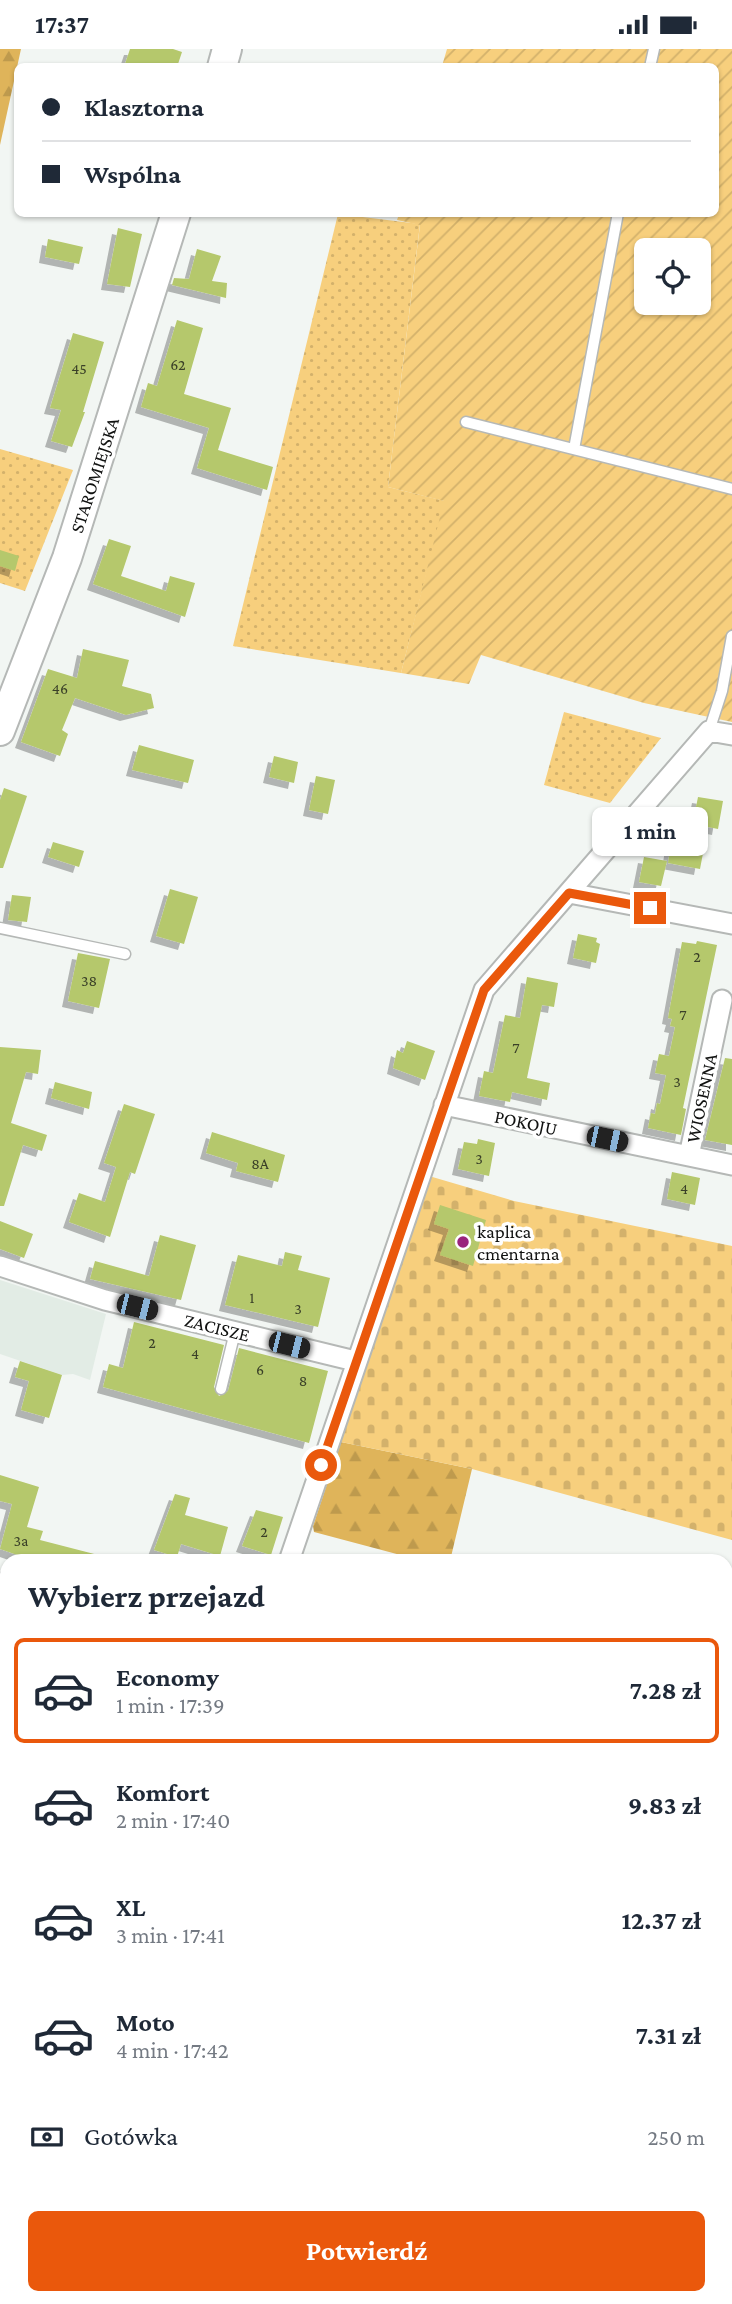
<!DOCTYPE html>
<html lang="pl">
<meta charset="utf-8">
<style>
:root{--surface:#fff;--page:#f6f6f7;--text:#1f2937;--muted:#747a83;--line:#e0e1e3;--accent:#ea580c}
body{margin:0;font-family:"Crimson Pro",serif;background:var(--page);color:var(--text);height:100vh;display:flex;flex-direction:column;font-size:26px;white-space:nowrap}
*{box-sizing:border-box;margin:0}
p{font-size:23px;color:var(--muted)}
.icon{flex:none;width:38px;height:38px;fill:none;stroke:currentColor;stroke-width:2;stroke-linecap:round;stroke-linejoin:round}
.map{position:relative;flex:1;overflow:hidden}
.sheet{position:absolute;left:0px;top:1505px;width:733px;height:751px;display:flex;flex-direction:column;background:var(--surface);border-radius:21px 21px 0 0;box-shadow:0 2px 5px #0004}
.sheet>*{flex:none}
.banner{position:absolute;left:14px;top:14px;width:705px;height:154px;border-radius:10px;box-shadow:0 2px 5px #0004;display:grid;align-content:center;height:154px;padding:0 28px;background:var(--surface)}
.tools{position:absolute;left:634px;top:189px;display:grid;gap:14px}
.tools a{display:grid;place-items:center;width:77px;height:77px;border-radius:10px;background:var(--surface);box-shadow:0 2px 5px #0004;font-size:35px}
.end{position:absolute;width:32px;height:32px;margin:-16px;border:9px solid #ea580c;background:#fff;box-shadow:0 0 0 4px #fff}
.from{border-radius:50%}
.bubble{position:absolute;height:49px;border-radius:10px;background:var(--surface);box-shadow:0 2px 5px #0004;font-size:23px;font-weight:700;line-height:49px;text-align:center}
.car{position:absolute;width:21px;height:42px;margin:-21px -10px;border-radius:9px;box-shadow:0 0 5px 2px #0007;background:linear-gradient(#222 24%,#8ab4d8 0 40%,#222 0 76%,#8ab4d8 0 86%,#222 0)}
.banner b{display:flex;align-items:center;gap:24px;height:66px;font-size:26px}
.banner b+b{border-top:2px solid var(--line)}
.banner i{width:18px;height:18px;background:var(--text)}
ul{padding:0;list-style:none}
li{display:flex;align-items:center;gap:21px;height:105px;margin:0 14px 10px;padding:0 14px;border:4px solid transparent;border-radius:10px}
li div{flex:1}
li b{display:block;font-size:26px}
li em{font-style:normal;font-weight:700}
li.active{border-color:var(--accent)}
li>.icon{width:63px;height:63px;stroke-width:1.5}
h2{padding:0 28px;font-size:32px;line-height:84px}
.pay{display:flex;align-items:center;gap:18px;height:77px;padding:0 28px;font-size:26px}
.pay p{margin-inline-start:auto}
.action{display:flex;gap:14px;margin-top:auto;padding:14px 28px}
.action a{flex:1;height:80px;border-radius:10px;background:var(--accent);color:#fff;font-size:28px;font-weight:700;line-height:80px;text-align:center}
.status{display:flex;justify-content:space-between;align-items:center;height:49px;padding:0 35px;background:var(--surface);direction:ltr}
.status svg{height:19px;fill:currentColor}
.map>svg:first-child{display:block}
</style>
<div class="status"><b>17:37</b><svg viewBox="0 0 49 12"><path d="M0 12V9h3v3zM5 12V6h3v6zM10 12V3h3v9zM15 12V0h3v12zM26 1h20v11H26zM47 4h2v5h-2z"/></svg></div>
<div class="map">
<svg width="732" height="2255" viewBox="0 0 732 2255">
<defs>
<pattern id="grass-dots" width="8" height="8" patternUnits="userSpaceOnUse" patternTransform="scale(1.75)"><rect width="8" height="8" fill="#f7cf7d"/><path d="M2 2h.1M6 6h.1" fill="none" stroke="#d3b16b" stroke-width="1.8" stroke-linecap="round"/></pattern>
<pattern id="forest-firs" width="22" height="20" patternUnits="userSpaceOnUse" patternTransform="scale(1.75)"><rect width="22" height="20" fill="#dfb45a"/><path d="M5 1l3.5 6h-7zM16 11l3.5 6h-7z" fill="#be9a4d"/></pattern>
<pattern id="cemetery-stones" width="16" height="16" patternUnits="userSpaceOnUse" patternTransform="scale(1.75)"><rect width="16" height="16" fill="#f7cf7d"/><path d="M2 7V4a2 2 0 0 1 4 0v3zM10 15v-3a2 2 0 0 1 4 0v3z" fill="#d3b16b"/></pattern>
<pattern id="garden-furrows" width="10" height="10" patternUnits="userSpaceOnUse" patternTransform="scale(1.75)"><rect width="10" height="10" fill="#f7cf7d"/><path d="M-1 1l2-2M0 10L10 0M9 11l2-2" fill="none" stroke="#d3b16b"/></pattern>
<filter id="shadow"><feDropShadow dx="-6" dy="6" stdDeviation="0" flood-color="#0004"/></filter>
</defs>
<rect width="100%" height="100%" fill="#f2f6f3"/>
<path fill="#e2ece5" d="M0,1231L106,1265L90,1331L73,1325L62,1326L0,1305Z"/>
<path fill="url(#grass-dots)" d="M338,165L420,175L388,438L445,452L401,624L233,597Z
M0,400L73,421L25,542L0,534Z
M564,663L661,689L610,754L544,736Z
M726,2165L732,2166V2255H729L726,2246Z
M469,2249H635L637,2255H471Z"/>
<path fill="url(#forest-firs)" d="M0,0H21L0,96Z
M341,1393L472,1420L450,1512H423L314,1483L313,1477Z"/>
<path fill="url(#cemetery-stones)" d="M429,1127L514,1152L732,1197V1491L472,1420L341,1393Z"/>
<path fill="url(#garden-furrows)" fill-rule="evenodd" d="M447,0H732V673L644,654L481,606L469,635L401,624L444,452L388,438L420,176L397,171L399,165L716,164V18L442,17ZM646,201H698V254H646Z"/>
<path fill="#b5c86c" filter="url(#shadow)" d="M130,0H173L182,3L177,18H124Z
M118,179L142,185L130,238L107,235Z
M48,190L83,198L79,215L45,208Z
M197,200L221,207L212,232L227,234L226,249L172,236L174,229L189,230Z
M177,271L203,279L184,345L231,359L218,401L273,418L267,441L197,419L209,379L141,358L148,334L157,337Z
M73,284L104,293L83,363H85L72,398L51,392L61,361L50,359Z
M109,490L131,497L121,527L166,542L170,527L195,534L185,568L93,535Z
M0,501L19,507L15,522L0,517Z
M83,600L129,611L122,637L151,645L154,659L126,666L75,649L62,681L68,685L60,707L21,693L48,620L77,629Z
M139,696L194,711L188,734L132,721Z
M274,707L298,713L294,734L269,728Z
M316,727L335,731L328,765L309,761Z
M4,739L27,747L3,819H0V751Z
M698,748L723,752L718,780L708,778L700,820L668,814L671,795L688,798Z
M53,793L84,802L79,818L48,808Z
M644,808L667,812L661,837L639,833Z
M170,840L198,848L184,895L156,887Z
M12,846L31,848L27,873L8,871Z
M578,885L597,889L596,893L600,895L596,914L573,909Z
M697,892L717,896L683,1059L686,1060L681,1086L648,1079L651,1064L655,1065L657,1054L660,1055L666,1026L655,1024L659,1005L669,1007L675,978L670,977L672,970L668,969L682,893L696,895Z
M78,904L110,910L99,959L68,952Z
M527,928L558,934L554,958L542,956L527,1029L550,1034L547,1051L512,1043L510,1053L479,1047L484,1022L493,1024L505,966L520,969Z
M407,992L435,1002L425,1031L393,1019L397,1001L403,1004Z
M0,998L41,1001L38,1025L26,1023L11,1074L47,1086L42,1102L23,1096L4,1157H0Z
M725,1009L732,1010V1096L705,1091Z
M55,1033L92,1043L89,1060L51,1049Z
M124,1055L155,1065L135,1125L130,1123L110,1188L69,1173L79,1144L105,1153L116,1118L104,1114Z
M212,1083L285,1106L278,1133L236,1122L238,1114L206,1104Z
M478,1090L495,1094L489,1127L458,1120L464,1093L477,1095Z
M672,1123L700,1129L695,1156L667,1150Z
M440,1156L486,1171L473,1217L440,1206L449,1180L434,1175Z
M0,1172L33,1185L24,1209L0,1200Z
M160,1186L196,1196L181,1251L90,1230L95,1212L149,1227Z
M285,1203L302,1207L298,1221L330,1229L318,1278L225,1256L238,1206L282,1217Z
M134,1273L224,1296L214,1338L219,1347L228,1342L239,1299L328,1322L309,1394L103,1338L109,1315L123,1319Z
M20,1312L62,1326L49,1369L21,1361L29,1332L15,1328Z
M0,1426L39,1438L27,1478L43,1482L40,1491L102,1507L101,1512H35L0,1500L12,1455L0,1452Z
M175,1445L190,1449L185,1466L228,1478L220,1507L181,1495L177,1508L154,1501Z
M256,1461L283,1468L271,1506L242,1497Z"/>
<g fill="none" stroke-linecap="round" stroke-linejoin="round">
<g stroke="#b5b8b6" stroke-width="13">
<path id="lane" d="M650,18L654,0
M466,373L732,440
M574,400L618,164
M709,682L722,642L732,587
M0,879L125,905
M221,1340L235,1283
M0,2048L7,2050
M0,2159L7,2161
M460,2249L461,2255
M643,2249L645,2255
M360,2255L385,2249"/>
</g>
<g stroke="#b5b8b6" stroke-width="23">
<path id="street" d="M569,844L732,875
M444,1056L732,1116
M689,1107L722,951
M0,1217L105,1251L355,1312
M289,1512L484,941L709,682L732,686
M0,1534L7,1538
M726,1671L732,1672
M0,1938L7,1940
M254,2249L255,2255"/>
</g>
<g stroke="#b5b8b6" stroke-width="32">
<path id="secondary" d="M222,18L227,0
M0,682L67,509L176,164"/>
</g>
<use href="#lane" stroke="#fff" stroke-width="10"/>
<use href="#street" stroke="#fff" stroke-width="19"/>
<use href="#secondary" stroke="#fff" stroke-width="28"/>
</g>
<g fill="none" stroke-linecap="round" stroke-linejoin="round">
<path stroke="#ea580c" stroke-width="9" d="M321,1416L484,941L569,844L650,859"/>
</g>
<circle fill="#9a237d" stroke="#fff" stroke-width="2.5" cx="463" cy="1193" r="7"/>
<g text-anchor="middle" stroke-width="7" stroke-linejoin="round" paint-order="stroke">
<g font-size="16" fill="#3a4028">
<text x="178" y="321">62</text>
<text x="79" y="325">45</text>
<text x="60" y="645">46</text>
<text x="697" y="913">2</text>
<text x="89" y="937">38</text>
<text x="683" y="971">7</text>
<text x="516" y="1004">7</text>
<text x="677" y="1038">3</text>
<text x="479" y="1115">3</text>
<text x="260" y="1120">8A</text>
<text x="684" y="1145">4</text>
<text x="252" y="1254">1</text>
<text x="298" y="1265">3</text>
<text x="152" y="1299">2</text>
<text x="195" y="1310">4</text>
<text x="260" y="1326">6</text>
<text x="303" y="1337">8</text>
<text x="264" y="1488">2</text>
<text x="21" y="1497">3a</text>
</g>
<g font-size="19" fill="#111211" stroke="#fff">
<text transform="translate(94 426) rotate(-72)" y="7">STAROMIEJSKA</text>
<text transform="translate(701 1049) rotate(-78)" y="7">WIOSENNA</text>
<text transform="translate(526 1073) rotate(12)" y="7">POKOJU</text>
<text transform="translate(217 1278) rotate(14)" y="7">ZACISZE</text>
</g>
<g font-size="19" fill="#111211" stroke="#fff" text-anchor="start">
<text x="477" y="1189">kaplica<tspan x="477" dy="22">cmentarna</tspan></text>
</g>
</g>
</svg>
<div class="tools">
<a><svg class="icon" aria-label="locate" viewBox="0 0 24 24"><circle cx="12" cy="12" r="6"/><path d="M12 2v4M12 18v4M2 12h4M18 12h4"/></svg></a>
</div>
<i class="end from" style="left:321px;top:1416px"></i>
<i class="end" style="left:650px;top:859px"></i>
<div class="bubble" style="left:592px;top:758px;width:116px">1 min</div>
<i class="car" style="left:607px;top:1090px;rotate:102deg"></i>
<i class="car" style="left:137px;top:1258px;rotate:104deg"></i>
<i class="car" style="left:289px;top:1296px;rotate:104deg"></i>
<div class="banner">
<b><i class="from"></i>Klasztorna</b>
<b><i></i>Wspólna</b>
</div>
<section class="sheet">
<h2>Wybierz przejazd</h2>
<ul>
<li class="active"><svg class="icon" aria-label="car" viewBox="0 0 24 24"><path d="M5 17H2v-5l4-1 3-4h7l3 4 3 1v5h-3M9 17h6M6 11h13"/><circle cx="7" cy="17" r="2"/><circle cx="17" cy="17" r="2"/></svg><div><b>Economy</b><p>1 min · 17:39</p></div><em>7.28 zł</em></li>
<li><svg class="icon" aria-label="car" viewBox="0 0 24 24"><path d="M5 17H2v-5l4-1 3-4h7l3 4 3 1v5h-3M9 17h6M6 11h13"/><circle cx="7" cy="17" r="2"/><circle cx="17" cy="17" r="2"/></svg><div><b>Komfort</b><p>2 min · 17:40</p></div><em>9.83 zł</em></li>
<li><svg class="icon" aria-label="car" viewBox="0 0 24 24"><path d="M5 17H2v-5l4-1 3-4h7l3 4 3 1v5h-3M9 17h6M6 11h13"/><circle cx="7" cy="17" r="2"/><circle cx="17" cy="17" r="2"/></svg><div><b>XL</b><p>3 min · 17:41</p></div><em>12.37 zł</em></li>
<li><svg class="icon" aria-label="car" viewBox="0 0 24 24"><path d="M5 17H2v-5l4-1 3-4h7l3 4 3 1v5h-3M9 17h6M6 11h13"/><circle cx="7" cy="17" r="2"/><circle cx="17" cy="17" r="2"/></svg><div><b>Moto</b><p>4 min · 17:42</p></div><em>7.31 zł</em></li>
</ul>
<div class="pay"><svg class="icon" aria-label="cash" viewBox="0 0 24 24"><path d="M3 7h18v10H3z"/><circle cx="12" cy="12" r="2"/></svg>Gotówka<p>250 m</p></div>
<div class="action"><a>Potwierdź</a></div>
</section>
</div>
